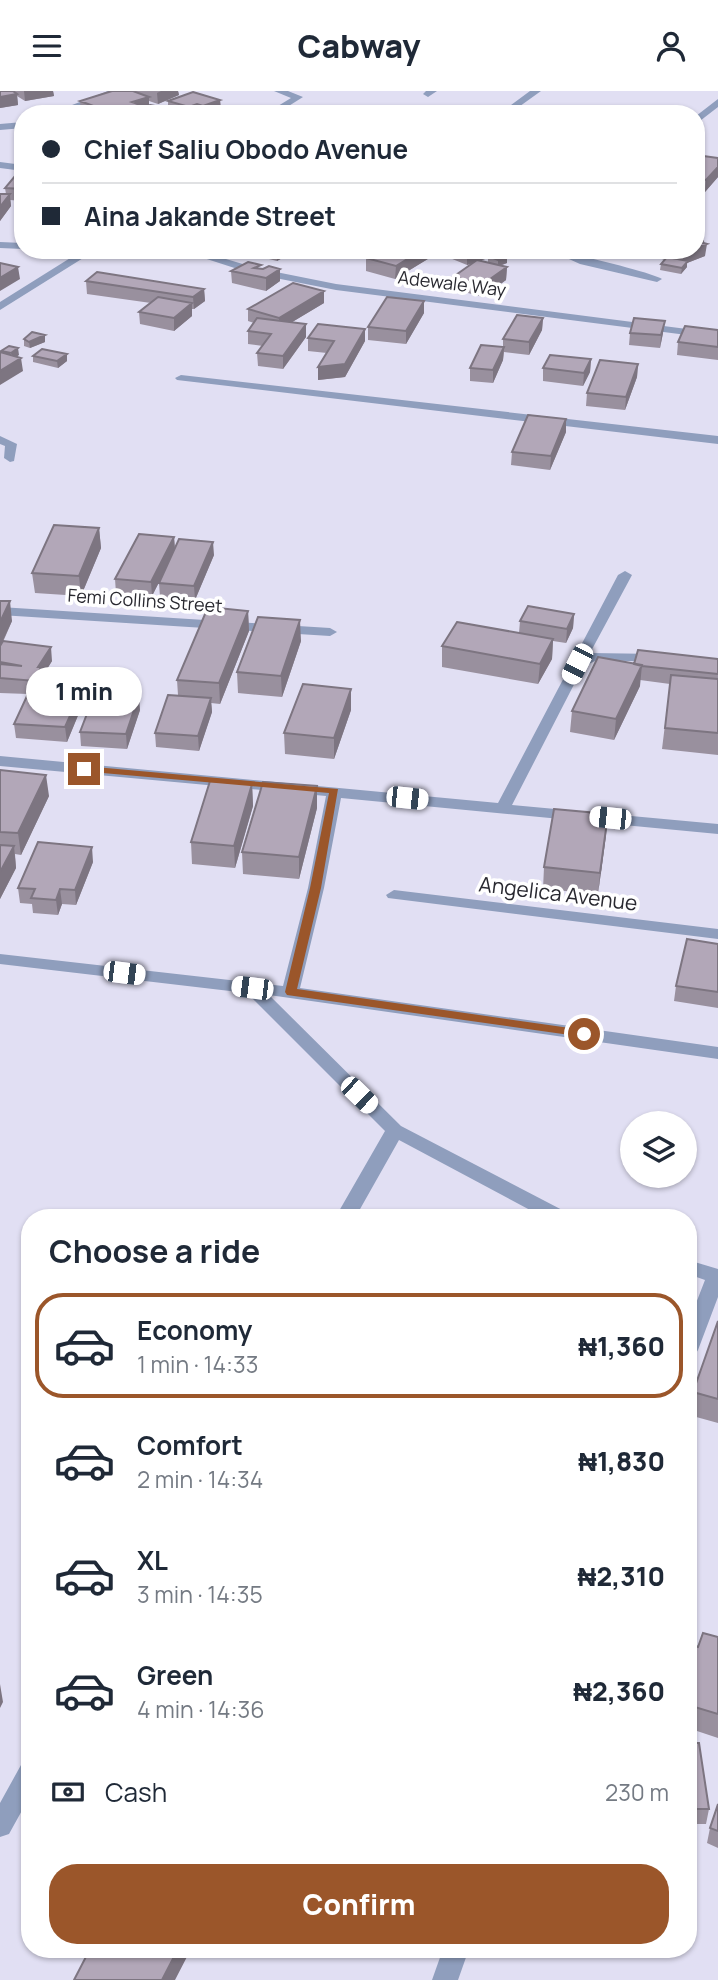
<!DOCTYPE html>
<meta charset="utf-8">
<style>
:root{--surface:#fff;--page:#f6f6f7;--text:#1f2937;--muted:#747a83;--line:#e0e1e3;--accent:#9b562a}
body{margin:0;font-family:Manrope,sans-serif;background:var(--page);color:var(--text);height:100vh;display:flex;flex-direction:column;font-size:26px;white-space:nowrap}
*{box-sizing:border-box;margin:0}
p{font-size:23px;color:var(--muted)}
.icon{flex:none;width:38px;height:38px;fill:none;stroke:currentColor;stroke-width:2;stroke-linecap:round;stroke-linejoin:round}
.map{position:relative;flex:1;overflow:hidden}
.side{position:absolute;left:21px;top:1118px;width:676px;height:749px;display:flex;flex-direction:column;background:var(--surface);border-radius:28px;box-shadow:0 2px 5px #0004}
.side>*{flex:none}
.guide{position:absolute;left:14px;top:14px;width:691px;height:154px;border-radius:28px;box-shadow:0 2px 5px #0004;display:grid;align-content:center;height:154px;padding:0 28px;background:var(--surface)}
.fabs{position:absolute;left:620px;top:1020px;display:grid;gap:14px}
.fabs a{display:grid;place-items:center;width:77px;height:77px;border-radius:50%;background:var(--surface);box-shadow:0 2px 5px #0004;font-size:35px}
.end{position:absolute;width:32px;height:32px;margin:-16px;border:9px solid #9b562a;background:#fff;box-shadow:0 0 0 4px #fff}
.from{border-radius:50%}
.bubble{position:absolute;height:49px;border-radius:24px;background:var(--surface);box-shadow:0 2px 5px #0004;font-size:23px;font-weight:800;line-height:49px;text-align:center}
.car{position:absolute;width:21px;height:42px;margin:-21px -10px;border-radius:9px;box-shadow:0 0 5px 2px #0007;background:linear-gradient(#fff 24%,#345 0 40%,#fff 0 76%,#345 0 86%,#fff 0)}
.guide b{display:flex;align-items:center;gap:24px;height:66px;font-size:26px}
.guide b+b{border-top:2px solid var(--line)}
.guide i{width:18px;height:18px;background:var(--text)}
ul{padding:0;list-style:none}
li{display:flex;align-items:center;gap:21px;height:105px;margin:0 14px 10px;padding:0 14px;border:4px solid transparent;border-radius:28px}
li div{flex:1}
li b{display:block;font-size:26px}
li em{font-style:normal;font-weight:800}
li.selected{border-color:var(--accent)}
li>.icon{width:63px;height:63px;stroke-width:1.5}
h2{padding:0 28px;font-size:32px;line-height:84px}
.pay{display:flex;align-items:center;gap:18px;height:77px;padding:0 28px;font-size:26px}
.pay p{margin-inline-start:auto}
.cta{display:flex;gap:14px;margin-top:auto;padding:14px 28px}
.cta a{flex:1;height:80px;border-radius:28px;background:var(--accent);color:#fff;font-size:28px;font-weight:800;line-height:80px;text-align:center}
header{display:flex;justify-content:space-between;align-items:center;height:91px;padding:0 28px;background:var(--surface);font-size:32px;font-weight:800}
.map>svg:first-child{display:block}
</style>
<header><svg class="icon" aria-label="menu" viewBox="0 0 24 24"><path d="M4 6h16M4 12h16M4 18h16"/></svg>Cabway<svg class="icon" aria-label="person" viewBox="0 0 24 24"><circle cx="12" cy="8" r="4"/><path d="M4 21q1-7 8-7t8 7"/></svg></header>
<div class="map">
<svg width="718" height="1889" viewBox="0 0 718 1889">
<rect width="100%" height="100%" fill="#e1dff3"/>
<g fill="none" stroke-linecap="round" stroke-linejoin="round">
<path fill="#8f9ebd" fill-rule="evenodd" d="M108,0H121L62,23H49Z
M274,0H288L303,6L276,23H265L291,7Z
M426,0H437L428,6L423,3Z
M530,0H541L509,23H499Z
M718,8V16L696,33V25Z
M23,31V37L0,39V33Z
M0,71L23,74V80L0,77Z
M0,151L23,152V158L0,157Z
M83,159H96L0,219V211Z
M179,159H196L256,177L336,193L718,242V248L336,199L250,182Z
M549,159C561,159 654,182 662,188L657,191L580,173Z
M181,284L718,345V353L177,289L175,287Z
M0,345L17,353L14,370L10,371L4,367L5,355L0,353Z
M625,480L632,484L590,562L659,563L666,567L659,571L597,569L583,576L512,714L718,733V743L341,707L324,797L300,897L718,956V968L269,904L401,1035L568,1122L571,1127H545L399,1049L355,1127H335L385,1040L247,902L0,873V863L283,895L308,797L326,705L0,675V665L498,712L618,484Z
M0,516L330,537L337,541L330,545L0,524Z
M394,799L718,838V848L388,807L386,804Z
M688,1169L718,1178V1206L698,1259L695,1264L688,1267V1233L705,1189L688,1183Z
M30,1671V1705L9,1743L0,1746V1712L21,1674Z
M443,1858H469L458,1889H432Z"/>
</g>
<path fill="#99909e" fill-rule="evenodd" d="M0,0H53L54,5L25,10L17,5L18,14L0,17Z
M112,0H178L179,4L158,13L149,10V14L168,18V10L220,9L221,20L213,23H85L81,21L80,10Z
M696,64L718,67V86L705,101L696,99Z
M23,86V110L10,109L11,115L0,130V103H6L5,97Z
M704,149L705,165L687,172V176L681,183L660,179L661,173L665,169L655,166V159H696Z
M257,159H293V161L277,170L257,165Z
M445,159H498V162L507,172L500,175L507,176L506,189L483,206L453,198V186L474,172L467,174L445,165ZM488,167V172L479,170Z
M436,163L395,188L366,180V167Z
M261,178H280V190L266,200L232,192L231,180Z
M86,190L204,198L205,210L194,218H192V225L174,240L140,233L139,221L151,212L87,203Z
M324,200V212L292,231L306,246L283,278L258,275L257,262L263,255L248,253V240L254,232L248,230V218Z
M424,210V222L406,253L368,249V236Z
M543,227L542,239L529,264L504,261L503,269L493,292L470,290V277L503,256V248Z
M718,239V269L677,264L678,251Z
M630,242H663L660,257L629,254Z
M45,244V251L30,257L24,255V248Z
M308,247L365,250L345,286L318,289L327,262L308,260Z
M33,265L67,270L58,277L33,271Z
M591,268L590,281L583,295L543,290V277Z
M638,273L637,286L625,319L586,315L587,302Z
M566,328V341L550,379L511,374L512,361Z
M99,437L101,457L81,505L35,502L32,482Z
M174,446L175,458L214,464L195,509L160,506L159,492L163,483L152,505L116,502L115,488Z
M0,510L12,530L3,551L52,570L42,586V592L84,610L67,651L16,647L14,633L28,603L0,602Z
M248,520L249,540L220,613L211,612L212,621L199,660L156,656L155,642L178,604L177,589Z
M574,523L573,537L566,552L553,550L552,568L538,593L442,576V555L519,542L520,530Z
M301,550L282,606L238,602L237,581Z
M718,568V664L662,658L670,593L640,589V595L614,649L570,641L572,620L634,573Z
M140,619L127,658L81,655L80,641Z
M351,619L334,668L285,663L284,642Z
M0,679L49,705L21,764L15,763L16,777L0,808Z
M252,693L253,715L235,777L192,773L191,751Z
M317,695V717L299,788L243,783L242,761Z
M606,744L598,803L543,798L544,776Z
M93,771L76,814L62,813L58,824L33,822L32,813L20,812L18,797Z
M718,853V917L674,910L676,895Z
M718,1230V1332L689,1324L693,1301Z
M718,1546V1647L688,1637V1553L698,1556Z
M688,1652L709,1718L706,1733H688Z
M718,1713V1757L707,1752L710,1737Z"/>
<path fill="#7d7581" d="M24,0H53L54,5L25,10Z
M161,0H178L179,4L158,13L157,2Z
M17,3L18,14L0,17V6Z
M149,6V17L133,23H112L132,11Z
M220,9L221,20L213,23H203V15Z
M197,13L198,23H190L189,16Z
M718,76V86L705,101L706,89Z
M10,103L11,115L0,130V116Z
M704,149L703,154L707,153L705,165L687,172V176L681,183L684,162L690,159H696L699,153Z
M285,159H293V161L277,170V164Z
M422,159H436V163L395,188L396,175Z
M475,159H498V163L488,165V167L467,174V162Z
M507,166V172L498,175V169Z
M18,176L20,188L0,200V187Z
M507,176L506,189L483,206V193Z
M280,178V190L266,200V187Z
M204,198L205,210L194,218L193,206Z
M324,200V212L279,239V227Z
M424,210V222L406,253V240Z
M192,212V225L174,240V227Z
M543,227L542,239L529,264V251Z
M665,230L663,242L660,257L661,244Z
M306,233V246L283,278V265Z
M365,238V250L345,286L318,289V276Z
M45,244V251L30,257L29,251Z
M504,256L503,269L493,292V279Z
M18,257L19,264L12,269L11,262Z
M67,263V270L58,277L57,270Z
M21,267L23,280L0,294V280Z
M591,268L590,281L583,295L584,282Z
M638,273L637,286L625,319L626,306Z
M566,328V341L550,379L551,365Z
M99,437L101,457L81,505L79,485Z
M174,446L175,460L152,505L151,491Z
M213,451L214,464L195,509L194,495Z
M10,510L12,530L0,556V531Z
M248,520L249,540L220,613L219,592Z
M574,523L573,537L566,552L567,538Z
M300,529L301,550L282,606L281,585Z
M553,548L552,568L538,593L540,573Z
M51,556L52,570L42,586L43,590L37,604L35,590L38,576Z
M642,574L640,595L614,649L616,628Z
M83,596L84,610L67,651L65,636Z
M351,598V619L334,668V647Z
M139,604L140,619L127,658L126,643Z
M211,607L212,621L199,660L198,645Z
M46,684L49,705L21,764L18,742Z
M252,693L253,715L235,777L234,755Z
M317,695V717L299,788V766Z
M608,723L606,744L598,803L600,782Z
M14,755L16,777L0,808V781Z
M92,756L93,771L76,814L75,799Z
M60,798L62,813L58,824L56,809Z
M0,1593L3,1611L0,1617Z
M178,1858H190V1860L175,1889H162Z"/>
<path fill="#b2a7b8" stroke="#7d7581" stroke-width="2" d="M0,0H13L17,3L0,6Z
M112,0H133L149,6L132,11L138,13L112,22L80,10Z
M193,1L220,9L203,15L197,13L189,16L168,10Z
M150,14L175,19L168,23L133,22Z
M601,18L629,23H595Z
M696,64L718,67V76L706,89L696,87Z
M15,85L23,86V98L5,97Z
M0,103H10L0,116Z
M696,150L707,153L696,157Z
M260,159H285L277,164Z
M380,159H422L396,175L366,167Z
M461,159H475L467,162Z
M675,159H690L684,162Z
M496,162L507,166L498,169L488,165Z
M667,166L688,170L682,177L661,173Z
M477,169L507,176L483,193L453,186Z
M248,171L261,174L254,177L263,178L269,175L280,178L266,187L231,180Z
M0,172L18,176L0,187Z
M97,181L204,198L193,206L86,190Z
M293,192L324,200L279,227L248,218Z
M158,206L192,212L174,227L139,221Z
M387,206L424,210L406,240L368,236Z
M517,224L543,227L529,251L503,248Z
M257,227L306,233L283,265L257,262L271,243L248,240Z
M634,227L665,230L661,244L630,242Z
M318,233L365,238L345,273L318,276L334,250L308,247Z
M685,235L718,239V256L678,251Z
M32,241L45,244L29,251L24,248Z
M481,254L504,256L493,279L470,277Z
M9,255L18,257L11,262L1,260Z
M42,258L67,263L57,270L33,265Z
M0,261L21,267L0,280Z
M550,264L591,268L584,282L543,277Z
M600,269L638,273L626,306L587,302Z
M528,324L566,328L551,365L512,361Z
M54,434L99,437L79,485L32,482Z
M139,443L174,446L151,491L115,488Z
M179,448L213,451L194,495L159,492Z
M0,510H10L0,531Z
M528,515L574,523L567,538L520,530Z
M208,516L248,520L219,592L177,589Z
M258,526L300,529L281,585L237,581Z
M457,531L553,548L540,573L442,555Z
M3,550L51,556L38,576H41L35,590L0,587V573L22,575L0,571V555Z
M638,559L718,568V583L642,575L634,573Z
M598,566L642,574L616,628L572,620Z
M671,584L718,588V642L665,637Z
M33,592L83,596L65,636L14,633Z
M303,593L351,598L334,647L284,642Z
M95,602L139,604L126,643L80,641Z
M168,604L211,607L198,645L155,642Z
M0,679L46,684L18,742L0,741Z
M210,690L252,693L234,755L191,751Z
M263,691L317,695L299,766L242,761Z
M554,718L608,723L600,782L544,776Z
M38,751L92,756L75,799L60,798L56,809L31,807L35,798L18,797Z
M0,754L14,755L0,781Z
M687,848L718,853V901L676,895Z
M718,1230V1308L693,1301Z
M703,1542L718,1546V1623L688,1614V1553L698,1556Z
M688,1652H699L709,1718H688Z
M718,1713V1740L710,1737Z
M90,1858H178L162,1889H74Z"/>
<path fill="#9b562a" d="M84,675L338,698L321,797L297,898L584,939L590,943L584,946L287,904L285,901L310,797L329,702L80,680V676Z"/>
<g text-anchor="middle" stroke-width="7" stroke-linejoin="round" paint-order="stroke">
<g font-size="18" fill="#292930" stroke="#fff">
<text transform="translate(452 193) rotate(7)" y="6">Adewale Way</text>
<text transform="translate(145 510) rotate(4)" y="6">Femi Collins Street</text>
</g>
<g font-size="21" fill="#292930" stroke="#fff">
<text transform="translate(558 803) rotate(7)" y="7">Angelica Avenue</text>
</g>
</g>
</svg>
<div class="fabs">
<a><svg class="icon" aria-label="layers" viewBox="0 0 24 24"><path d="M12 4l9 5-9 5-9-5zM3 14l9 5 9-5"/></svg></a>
</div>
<i class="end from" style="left:584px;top:943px"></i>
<i class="end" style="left:84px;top:678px"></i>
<div class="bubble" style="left:26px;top:576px;width:116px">1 min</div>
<i class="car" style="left:577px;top:573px;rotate:207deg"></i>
<i class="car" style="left:407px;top:707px;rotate:96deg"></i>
<i class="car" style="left:610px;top:727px;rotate:276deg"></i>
<i class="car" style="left:124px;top:882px;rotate:97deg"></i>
<i class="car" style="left:252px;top:897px;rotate:277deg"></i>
<i class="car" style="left:359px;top:1004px;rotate:134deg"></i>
<div class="guide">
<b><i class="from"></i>Chief Saliu Obodo Avenue</b>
<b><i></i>Aina Jakande Street</b>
</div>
<section class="side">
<h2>Choose a ride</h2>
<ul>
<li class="selected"><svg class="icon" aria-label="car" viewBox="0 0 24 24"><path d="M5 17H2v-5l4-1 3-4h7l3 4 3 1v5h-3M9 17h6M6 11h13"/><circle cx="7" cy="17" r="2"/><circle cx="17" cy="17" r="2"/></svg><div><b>Economy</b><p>1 min · 14:33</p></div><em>₦1,360</em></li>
<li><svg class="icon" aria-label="car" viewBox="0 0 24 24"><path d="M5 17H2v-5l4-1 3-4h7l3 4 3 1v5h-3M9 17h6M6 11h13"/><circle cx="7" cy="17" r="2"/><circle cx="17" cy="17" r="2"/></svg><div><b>Comfort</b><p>2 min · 14:34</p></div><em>₦1,830</em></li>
<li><svg class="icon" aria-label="car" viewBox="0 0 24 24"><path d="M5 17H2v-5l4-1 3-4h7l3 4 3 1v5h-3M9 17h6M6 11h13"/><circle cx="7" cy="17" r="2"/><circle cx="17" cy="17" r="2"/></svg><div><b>XL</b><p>3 min · 14:35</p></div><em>₦2,310</em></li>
<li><svg class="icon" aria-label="car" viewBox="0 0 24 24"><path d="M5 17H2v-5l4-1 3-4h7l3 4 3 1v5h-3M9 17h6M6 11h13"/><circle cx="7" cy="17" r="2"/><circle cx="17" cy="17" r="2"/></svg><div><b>Green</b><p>4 min · 14:36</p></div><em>₦2,360</em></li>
</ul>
<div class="pay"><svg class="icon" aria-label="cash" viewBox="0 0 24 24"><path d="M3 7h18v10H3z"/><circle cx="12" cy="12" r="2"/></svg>Cash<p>230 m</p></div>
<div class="cta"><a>Confirm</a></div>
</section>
</div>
